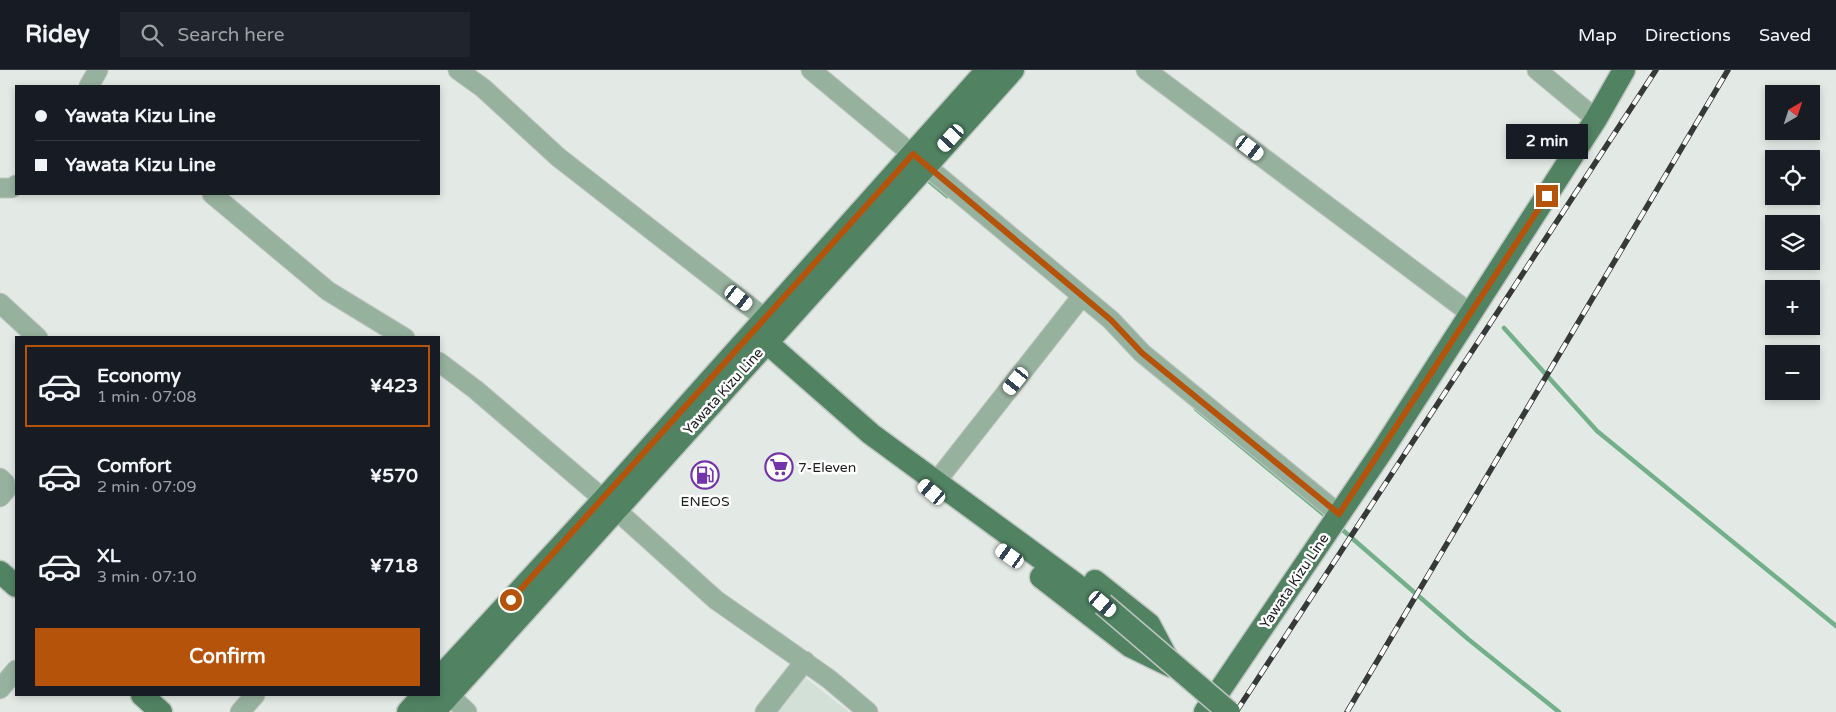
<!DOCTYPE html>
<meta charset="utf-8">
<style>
:root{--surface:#171b24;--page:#20242c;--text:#f1f3f6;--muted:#9ea1a6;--line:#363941;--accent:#b45309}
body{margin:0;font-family:"Varela Round",sans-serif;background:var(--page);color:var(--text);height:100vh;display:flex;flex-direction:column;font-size:19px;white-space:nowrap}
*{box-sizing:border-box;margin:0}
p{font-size:16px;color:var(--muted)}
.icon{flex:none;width:28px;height:28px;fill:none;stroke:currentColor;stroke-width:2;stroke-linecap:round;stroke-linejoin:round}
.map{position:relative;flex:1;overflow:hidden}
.details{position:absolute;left:15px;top:266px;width:425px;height:360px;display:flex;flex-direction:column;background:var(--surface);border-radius:0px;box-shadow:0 2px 8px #0003}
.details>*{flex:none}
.guide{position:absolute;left:15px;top:15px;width:425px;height:110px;border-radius:0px;box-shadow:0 2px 8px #0003;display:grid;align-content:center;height:110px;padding:0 20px;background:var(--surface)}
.needle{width:32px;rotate:39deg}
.tools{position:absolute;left:1765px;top:15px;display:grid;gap:10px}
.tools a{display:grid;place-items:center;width:55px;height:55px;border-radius:0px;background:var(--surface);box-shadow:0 2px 8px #0003;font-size:25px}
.end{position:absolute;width:22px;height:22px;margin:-11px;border:6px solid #b45309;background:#fff;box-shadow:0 0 0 2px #fff}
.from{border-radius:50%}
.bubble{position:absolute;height:35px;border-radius:0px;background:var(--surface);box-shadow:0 2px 8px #0003;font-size:16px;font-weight:700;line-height:35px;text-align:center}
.car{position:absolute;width:15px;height:30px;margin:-15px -8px;border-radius:6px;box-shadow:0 0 4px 1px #0007;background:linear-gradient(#fff 24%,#345 0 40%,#fff 0 76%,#345 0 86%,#fff 0)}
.guide b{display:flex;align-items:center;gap:18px;height:48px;font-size:19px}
.guide b+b{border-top:1px solid var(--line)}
.guide i{width:12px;height:12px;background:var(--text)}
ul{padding:9px 0 0;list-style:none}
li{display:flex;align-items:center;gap:15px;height:82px;margin:0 10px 8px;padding:0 10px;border:2px solid transparent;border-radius:0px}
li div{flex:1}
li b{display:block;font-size:19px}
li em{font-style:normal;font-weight:700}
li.on{border-color:var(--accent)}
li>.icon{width:45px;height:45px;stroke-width:1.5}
.action{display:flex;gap:10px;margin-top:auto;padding:10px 20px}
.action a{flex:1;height:58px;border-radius:0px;background:var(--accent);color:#fff;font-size:20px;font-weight:700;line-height:58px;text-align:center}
header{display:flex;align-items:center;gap:30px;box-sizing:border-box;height:70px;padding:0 25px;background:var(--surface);border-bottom:1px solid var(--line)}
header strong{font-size:24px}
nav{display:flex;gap:28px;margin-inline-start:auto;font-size:18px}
.search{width:350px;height:45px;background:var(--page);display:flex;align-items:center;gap:12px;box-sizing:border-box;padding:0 18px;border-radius:0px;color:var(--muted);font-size:19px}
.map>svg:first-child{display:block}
</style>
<header>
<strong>Ridey</strong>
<div class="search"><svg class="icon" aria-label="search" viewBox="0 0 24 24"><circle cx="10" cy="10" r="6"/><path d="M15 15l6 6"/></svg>Search here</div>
<nav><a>Map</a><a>Directions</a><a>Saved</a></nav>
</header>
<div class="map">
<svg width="1836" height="642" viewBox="0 0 1836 642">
<rect width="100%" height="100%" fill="#e3e9e5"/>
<path fill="#d3e0d7" d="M802,609H807L849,642H776Z"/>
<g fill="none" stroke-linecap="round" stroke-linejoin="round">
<path stroke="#73b089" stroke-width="4.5" d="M924,107L947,126
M1504,258L1597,361L1836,556
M1196,339L1328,448
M1338,456L1468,569L1559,642"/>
<g stroke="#bfc5c1" stroke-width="21">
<path id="minor" d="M458,0L483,18L558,87L776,257
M811,0L1111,250L1142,283L1339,444
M1146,0L1470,243
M1537,0L1596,49
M89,16L98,0
M0,118H12L16,115
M212,124L328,221L405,268
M0,233L38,268
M439,292L476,320L615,439L716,530L829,609L868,642
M943,403L1082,226
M0,408L5,413L6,420L0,427
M0,619L16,600
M449,625L467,642
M240,642L255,625
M765,642L805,591"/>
</g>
<g stroke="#bfc5c1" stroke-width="25">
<path id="major" d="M756,263L871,364L1103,534
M0,502L16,516
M1041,507L1130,576L1171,596
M1095,511L1149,554L1167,588
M439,608L603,430L987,0
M142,625L161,642
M408,642L423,625
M434,642L1013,0
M1205,642L1382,381L1596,49L1624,0"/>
</g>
<use href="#minor" stroke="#97b19f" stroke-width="19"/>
<use href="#major" stroke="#518363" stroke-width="22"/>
<g stroke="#363937" stroke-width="5.5">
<path id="rail" d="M1236,642L1656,0
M1347,642L1728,0"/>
</g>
<use href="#rail" stroke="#fff" stroke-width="4" stroke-dasharray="11" stroke-linecap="butt"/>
<g stroke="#bfc5c1" stroke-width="25" stroke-linecap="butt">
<path id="major-bridge" d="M1103,534L1229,642"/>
</g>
<use href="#major-bridge" stroke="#518363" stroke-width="22"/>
</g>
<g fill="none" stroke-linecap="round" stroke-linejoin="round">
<path stroke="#b45309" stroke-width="6" d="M511,530L913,84L1111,250L1142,283L1339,444L1547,126"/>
</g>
<defs>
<g id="supermarket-ring" transform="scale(1.4375)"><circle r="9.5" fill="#fff" stroke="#7334a9" stroke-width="1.5"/><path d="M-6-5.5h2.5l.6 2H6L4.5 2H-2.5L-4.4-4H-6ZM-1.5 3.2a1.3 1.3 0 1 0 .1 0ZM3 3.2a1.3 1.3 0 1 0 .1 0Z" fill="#7334a9"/></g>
<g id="fuel-ring" transform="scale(1.4375)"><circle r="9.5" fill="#fff" stroke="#7334a9" stroke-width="1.5"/><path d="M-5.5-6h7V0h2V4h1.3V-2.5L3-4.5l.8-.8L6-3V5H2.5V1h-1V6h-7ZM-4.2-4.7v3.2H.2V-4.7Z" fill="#7334a9"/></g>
</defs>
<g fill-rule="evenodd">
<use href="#supermarket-ring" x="779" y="397"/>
<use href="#fuel-ring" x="705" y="405"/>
</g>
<g text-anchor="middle" stroke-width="5" stroke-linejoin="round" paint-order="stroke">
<g font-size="14" fill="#1d1f1e" stroke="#fff">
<text transform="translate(723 321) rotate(-48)" y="5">Yawata Kizu Line</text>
<text transform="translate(1294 511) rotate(-56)" y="5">Yawata Kizu Line</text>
</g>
<g font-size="14" fill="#1d1f1e" stroke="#fff" text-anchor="start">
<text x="798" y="402">7-Eleven</text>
<text x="705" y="436" text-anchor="middle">ENEOS</text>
</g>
</g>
</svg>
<div class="tools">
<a><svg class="needle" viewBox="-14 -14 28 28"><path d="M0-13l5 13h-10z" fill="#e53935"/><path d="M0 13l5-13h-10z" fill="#9ea1a6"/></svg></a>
<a><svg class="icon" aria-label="locate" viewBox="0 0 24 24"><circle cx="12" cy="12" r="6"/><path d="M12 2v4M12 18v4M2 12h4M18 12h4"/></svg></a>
<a><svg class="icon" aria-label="layers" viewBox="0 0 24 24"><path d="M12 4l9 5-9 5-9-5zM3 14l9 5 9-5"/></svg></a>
<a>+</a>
<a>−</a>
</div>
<i class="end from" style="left:511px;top:530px"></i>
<i class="end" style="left:1547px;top:126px"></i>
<div class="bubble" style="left:1506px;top:54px;width:82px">2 min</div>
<i class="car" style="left:951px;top:68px;rotate:222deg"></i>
<i class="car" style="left:1250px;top:78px;rotate:127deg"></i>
<i class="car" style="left:739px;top:228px;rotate:128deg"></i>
<i class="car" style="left:1016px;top:311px;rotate:219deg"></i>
<i class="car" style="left:932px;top:422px;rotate:310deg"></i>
<i class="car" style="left:1010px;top:486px;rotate:305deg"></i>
<i class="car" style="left:1103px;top:534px;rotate:130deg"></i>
<div class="guide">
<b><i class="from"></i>Yawata Kizu Line</b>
<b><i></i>Yawata Kizu Line</b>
</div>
<section class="details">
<ul>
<li class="on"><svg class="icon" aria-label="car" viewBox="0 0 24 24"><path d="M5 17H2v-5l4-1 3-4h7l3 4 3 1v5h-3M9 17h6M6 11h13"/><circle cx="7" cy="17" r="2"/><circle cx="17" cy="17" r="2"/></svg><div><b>Economy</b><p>1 min · 07:08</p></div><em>¥423</em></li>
<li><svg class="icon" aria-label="car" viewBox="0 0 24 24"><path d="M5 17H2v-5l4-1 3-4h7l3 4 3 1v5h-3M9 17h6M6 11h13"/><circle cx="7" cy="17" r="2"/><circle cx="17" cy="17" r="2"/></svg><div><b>Comfort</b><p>2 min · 07:09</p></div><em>¥570</em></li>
<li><svg class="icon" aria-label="car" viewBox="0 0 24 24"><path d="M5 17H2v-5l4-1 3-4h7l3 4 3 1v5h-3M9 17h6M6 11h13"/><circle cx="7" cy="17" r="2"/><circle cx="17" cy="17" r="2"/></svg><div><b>XL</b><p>3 min · 07:10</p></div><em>¥718</em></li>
</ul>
<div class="action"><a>Confirm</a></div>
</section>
</div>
